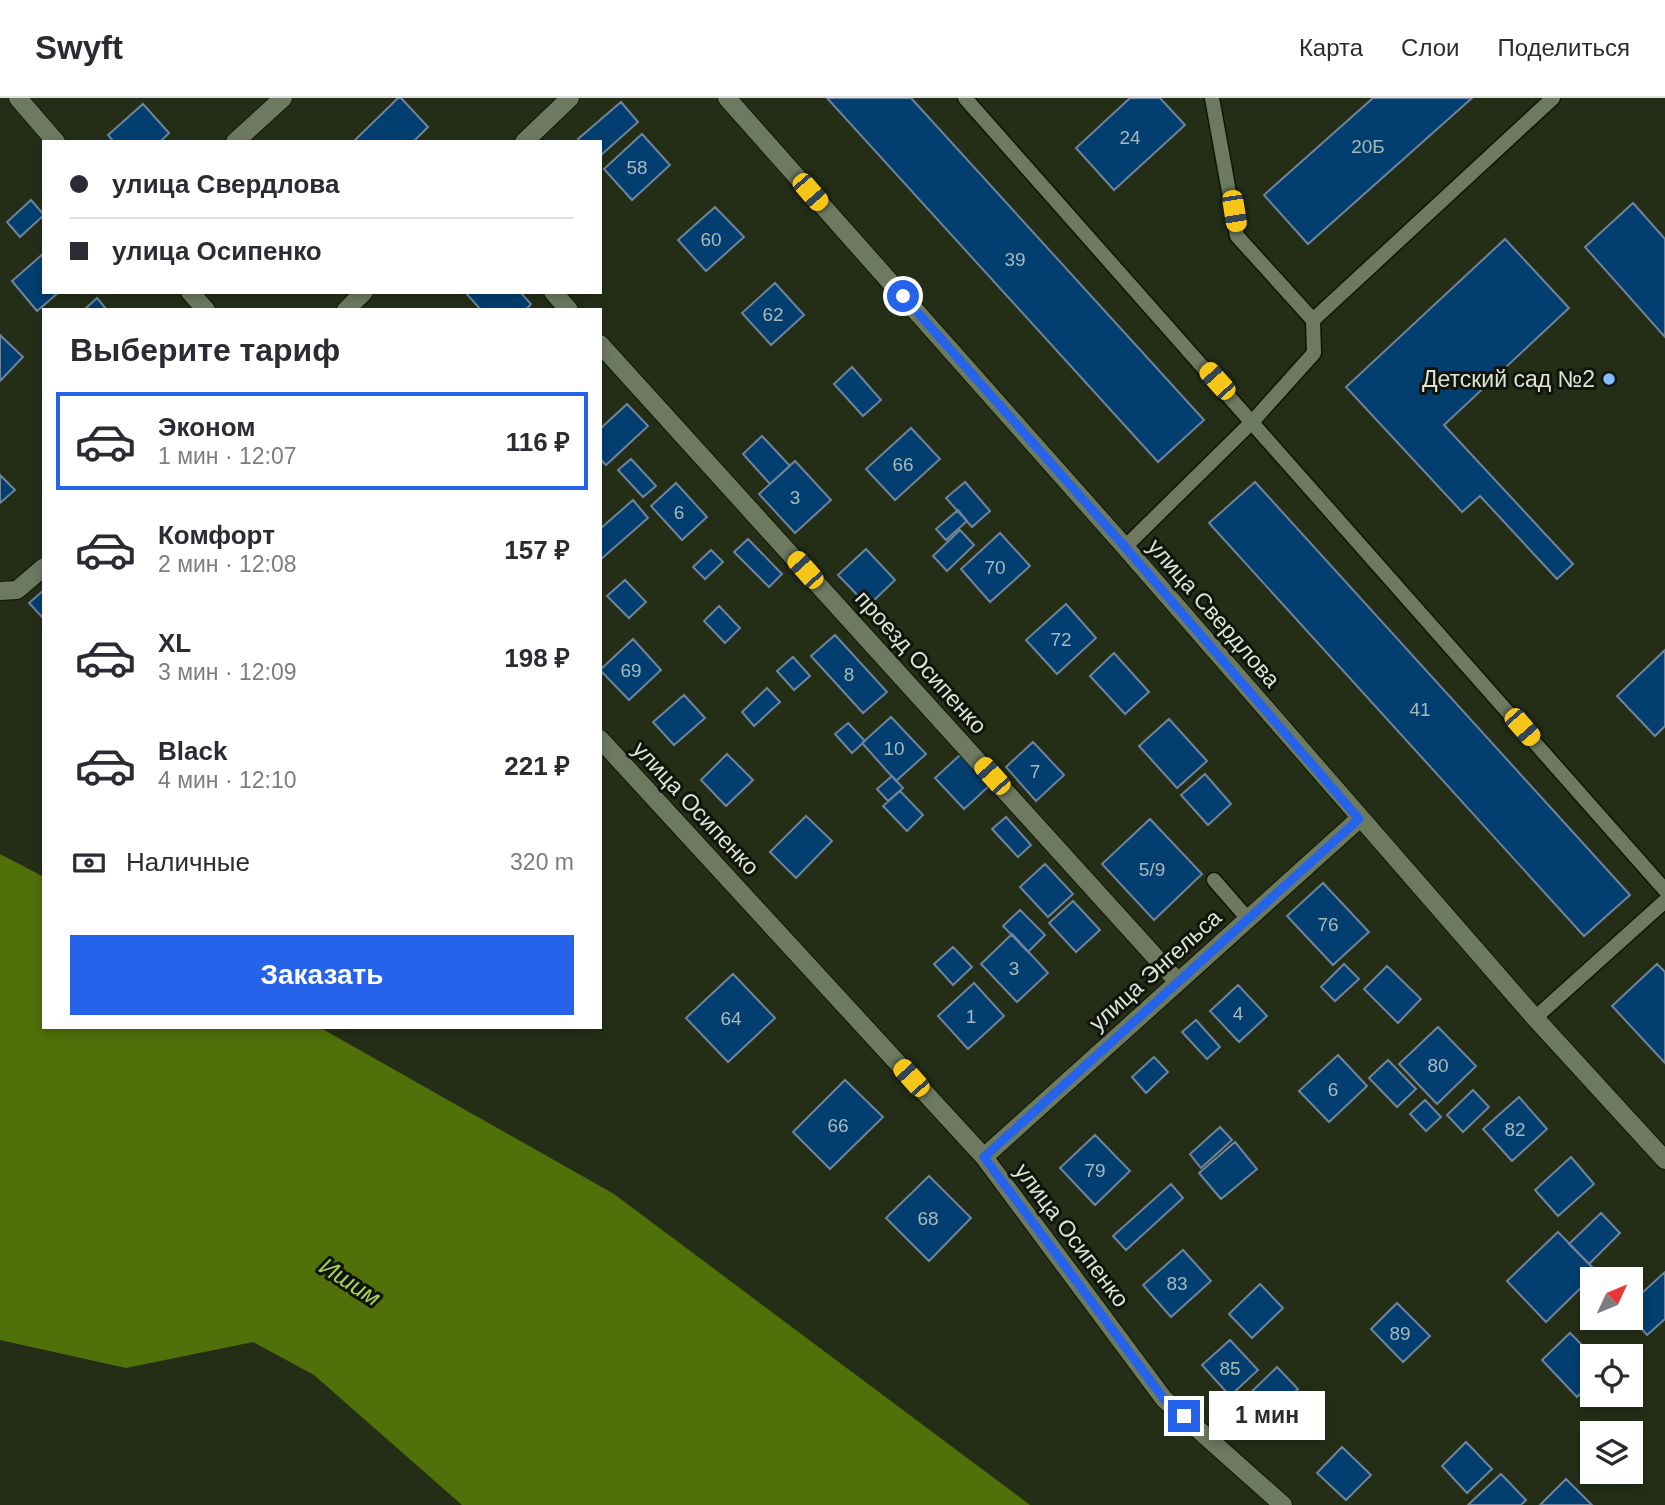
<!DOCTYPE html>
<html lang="ru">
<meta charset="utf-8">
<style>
:root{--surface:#fff;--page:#f2f2f3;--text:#2b2b33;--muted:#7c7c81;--line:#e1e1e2;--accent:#2563eb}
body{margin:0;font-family:Arial,sans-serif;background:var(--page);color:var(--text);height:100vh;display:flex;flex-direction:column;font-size:26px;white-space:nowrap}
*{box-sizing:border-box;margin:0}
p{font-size:23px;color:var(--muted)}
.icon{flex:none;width:38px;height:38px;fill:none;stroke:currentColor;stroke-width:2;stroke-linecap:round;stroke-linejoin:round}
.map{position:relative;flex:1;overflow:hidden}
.side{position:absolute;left:42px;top:210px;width:560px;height:721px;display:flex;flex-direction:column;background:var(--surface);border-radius:0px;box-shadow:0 4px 10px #0003}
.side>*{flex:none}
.banner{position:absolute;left:42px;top:42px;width:560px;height:154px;border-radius:0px;box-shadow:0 4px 10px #0003;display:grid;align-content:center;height:154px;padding:0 28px;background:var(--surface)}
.needle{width:46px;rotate:46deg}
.tools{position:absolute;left:1580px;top:1169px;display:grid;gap:14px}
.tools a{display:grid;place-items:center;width:63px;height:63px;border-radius:0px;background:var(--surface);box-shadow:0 4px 10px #0003;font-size:35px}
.end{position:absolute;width:32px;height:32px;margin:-16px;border:9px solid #2563eb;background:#fff;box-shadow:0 0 0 4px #fff}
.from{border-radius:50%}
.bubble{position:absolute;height:49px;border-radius:0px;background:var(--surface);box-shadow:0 4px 10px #0003;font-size:23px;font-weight:700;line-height:49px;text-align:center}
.car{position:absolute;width:21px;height:42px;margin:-21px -10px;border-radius:9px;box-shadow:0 0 5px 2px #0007;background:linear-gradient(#f5c518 24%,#345 0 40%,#f5c518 0 76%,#345 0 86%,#f5c518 0)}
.banner b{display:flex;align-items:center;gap:24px;height:66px;font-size:26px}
.banner b+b{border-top:2px solid var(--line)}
.banner i{width:18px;height:18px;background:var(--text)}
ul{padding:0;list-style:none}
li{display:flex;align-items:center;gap:21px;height:98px;margin:0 14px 10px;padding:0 14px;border:4px solid transparent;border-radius:0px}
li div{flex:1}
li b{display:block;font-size:26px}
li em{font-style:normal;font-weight:700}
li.active{border-color:var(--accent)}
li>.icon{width:63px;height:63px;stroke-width:1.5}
h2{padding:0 28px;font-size:32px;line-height:84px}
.pay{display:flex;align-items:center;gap:18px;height:77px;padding:0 28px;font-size:26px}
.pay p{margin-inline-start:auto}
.cta{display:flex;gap:14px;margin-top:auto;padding:14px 28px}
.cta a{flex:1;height:80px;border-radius:0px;background:var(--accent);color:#fff;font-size:28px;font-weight:700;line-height:80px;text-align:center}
header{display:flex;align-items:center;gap:42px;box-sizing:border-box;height:98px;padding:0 35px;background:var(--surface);border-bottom:2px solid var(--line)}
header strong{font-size:33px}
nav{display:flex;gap:38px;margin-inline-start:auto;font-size:24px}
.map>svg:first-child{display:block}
</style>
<header>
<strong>Swyft</strong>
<nav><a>Карта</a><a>Слои</a><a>Поделиться</a></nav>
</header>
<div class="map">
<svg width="1665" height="1407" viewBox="0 0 1665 1407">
<rect width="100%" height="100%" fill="#242e17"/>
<path fill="#507109" d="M0,756L44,779V929H319L614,1096L1030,1407H462L314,1277L253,1244L126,1270L0,1242Z"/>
<path fill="#023e70" stroke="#6f849a" stroke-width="2" d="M398,0H401L428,29L413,44H353Z
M827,0H911L1204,322L1158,364Z
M1130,0H1160L1185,27L1114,92L1076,50Z
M1373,0H1472L1308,146L1264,97Z
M621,4L638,24L600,58V44H580L578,41Z
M143,6L169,35L160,44H114L108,37Z
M642,36L670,67L632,102L604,71Z
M31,102L44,117L20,139L7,124Z
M1633,105L1665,141V239L1585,149Z
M715,109L744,139L706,173L678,142Z
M1505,141L1569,210L1444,327L1573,466L1557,481L1480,398L1462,414L1346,289Z
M44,155V194H59L37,213L12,183Z
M775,185L804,217L771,247L742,215Z
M465,194H520L531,206L526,212H481Z
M97,200L107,212H84Z
M0,237L23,259L0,283Z
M852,269L881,302L863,318L834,286Z
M627,306L648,328L606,367L600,361V331Z
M911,330L940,361L895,402L866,371Z
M762,338L790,368L770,386L743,356Z
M631,361L656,388L643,399L618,372Z
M795,363L831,402L795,435L759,396Z
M0,377L15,392L0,405Z
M965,384L990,413L972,429L946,400Z
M1255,384L1630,797L1584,838L1209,425Z
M676,385L707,419L682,442L651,408Z
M633,402L648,420L600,462V431Z
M958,412L967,423L946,442L936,431Z
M960,432L974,447L947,473L933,458Z
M1000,435L1030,468L990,504L961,471Z
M748,441L782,476L769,489L734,454Z
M866,451L895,482L868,508L838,477Z
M711,452L723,464L705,481L693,469Z
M625,482L646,504L629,520L607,498Z
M44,492V521L29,505Z
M1066,506L1096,540L1057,576L1026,542Z
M719,508L740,530L725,545L704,523Z
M835,537L887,594L863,615L811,558Z
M633,541L661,572L629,602L600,572Z
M1665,552V628L1655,638L1617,598Z
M1114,555L1149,594L1125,616L1090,578Z
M793,559L810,578L794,592L777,573Z
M767,590L780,604L754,628L742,614Z
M684,597L705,620L674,647L653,624Z
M891,619L926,656L896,683L862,645Z
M1169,621L1207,663L1177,690L1139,648Z
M848,625L865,643L852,655L835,636Z
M1033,644L1064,677L1036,703L1006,669Z
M727,656L753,682L726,708L701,682Z
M960,657L989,688L964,711L935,680Z
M1205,676L1231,706L1208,727L1181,697Z
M892,678L903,690L888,703L877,691Z
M900,693L923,717L907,733L883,708Z
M806,718L832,743L796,780L770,754Z
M1006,719L1031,747L1018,759L992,731Z
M1150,721L1202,776L1154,822L1102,766Z
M1045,766L1073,796L1048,819L1020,789Z
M1323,785L1369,834L1333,867L1287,818Z
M1073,803L1100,832L1076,854L1049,825Z
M1020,812L1045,837L1028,854L1003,828Z
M1012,836L1048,875L1017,904L981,866Z
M953,849L972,869L953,887L934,866Z
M1344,866L1359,881L1335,903L1321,889Z
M1657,866L1665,874V965L1612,908Z
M1387,868L1421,901L1398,925L1364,891Z
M733,876L775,920L728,964L686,920Z
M974,885L1004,918L968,951L938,918Z
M1238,887L1267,918L1239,944L1210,913Z
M1196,922L1220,949L1207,961L1182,934Z
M1438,929L1476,968L1437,1006L1399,966Z
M1338,957L1367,988L1329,1024L1299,993Z
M1154,959L1168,974L1146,995L1132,979Z
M1388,962L1416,991L1397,1009L1369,980Z
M845,982L883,1019L830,1071L793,1034Z
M1473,992L1489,1009L1463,1034L1447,1017Z
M1519,999L1547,1031L1512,1063L1483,1031Z
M1425,1002L1441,1019L1426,1033L1410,1016Z
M1220,1029L1232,1042L1201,1070L1190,1056Z
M1095,1037L1130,1073L1095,1107L1060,1070Z
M1235,1044L1257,1071L1221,1101L1199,1075Z
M1571,1059L1594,1086L1558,1118L1535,1092Z
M929,1078L971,1120L929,1163L886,1120Z
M1171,1086L1183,1100L1126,1152L1113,1138Z
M1601,1115L1620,1135L1589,1166L1569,1146Z
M1558,1134L1597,1174L1546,1224L1507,1183Z
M1183,1152L1211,1183L1171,1219L1143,1187Z
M1665,1174V1221L1647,1237L1631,1218V1205Z
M1260,1186L1283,1210L1252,1240L1229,1216Z
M1397,1205L1430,1238L1403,1264L1371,1231Z
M1570,1235L1593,1258L1592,1284L1577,1299L1542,1262Z
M1230,1242L1258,1272L1230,1298L1202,1267Z
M1277,1269L1298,1291L1259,1329L1238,1307Z
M1466,1344L1492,1371L1467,1395L1442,1368Z
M1342,1349L1371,1377L1346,1402L1317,1375Z
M1501,1376L1526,1402L1521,1407H1468Z
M1566,1381L1592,1407H1540Z"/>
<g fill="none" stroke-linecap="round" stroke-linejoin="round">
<g stroke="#0d1602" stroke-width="17">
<path id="service" d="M965,0L1665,792
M1212,0L1237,138L1313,222
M1125,449L1253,323L1314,255L1313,222L1553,0
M1214,782L1248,821
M1535,920L1665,803"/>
</g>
<g stroke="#0d1602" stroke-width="20">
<path id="minor" d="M18,0L56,44
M235,44L283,0
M524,44L570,0
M190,194L206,212
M553,194L569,212
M346,212L364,194
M600,246L1178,884
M0,493L17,492L44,469
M600,641L984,1059L1164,1301L1283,1407
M984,1059L1359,721"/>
</g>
<g stroke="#0d1602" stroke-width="20">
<path id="tertiary" d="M727,0L1125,449L1535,920L1665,1062"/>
</g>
<use href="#service" stroke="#6e7a60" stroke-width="14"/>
<use href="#minor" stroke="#6e7a60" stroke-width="18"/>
<use href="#tertiary" stroke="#6e7a60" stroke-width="18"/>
</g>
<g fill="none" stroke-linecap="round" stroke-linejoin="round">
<path stroke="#2563eb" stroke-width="9" d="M903,198L1125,449L1359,721L984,1059L1164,1301L1184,1318"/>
</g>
<circle fill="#82bcfa" stroke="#10140a" stroke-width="2.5" cx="1609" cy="281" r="7"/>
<g text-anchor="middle" stroke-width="6" stroke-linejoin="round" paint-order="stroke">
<g font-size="19" fill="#a6babc">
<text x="1130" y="46">24</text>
<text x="1368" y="55">20Б</text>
<text x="637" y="76">58</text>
<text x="711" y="148">60</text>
<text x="1015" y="168">39</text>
<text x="773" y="223">62</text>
<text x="903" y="373">66</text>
<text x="795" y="406">3</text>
<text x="679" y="421">6</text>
<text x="995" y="476">70</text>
<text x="1061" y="548">72</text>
<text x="631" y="579">69</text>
<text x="849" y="583">8</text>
<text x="1420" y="618">41</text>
<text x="894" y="657">10</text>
<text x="1035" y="680">7</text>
<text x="1152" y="778">5/9</text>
<text x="1328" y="833">76</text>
<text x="1014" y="877">3</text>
<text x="1238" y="922">4</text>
<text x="971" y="925">1</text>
<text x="731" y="927">64</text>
<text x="1438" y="974">80</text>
<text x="1333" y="998">6</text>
<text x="838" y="1034">66</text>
<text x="1515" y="1038">82</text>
<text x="1095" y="1079">79</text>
<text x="928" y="1127">68</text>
<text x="1177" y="1192">83</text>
<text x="1400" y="1242">89</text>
<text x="1230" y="1277">85</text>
</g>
<g font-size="23" fill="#dde4d5" stroke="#10140a" text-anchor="end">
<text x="1595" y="289">Детский сад №2</text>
</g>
<g font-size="23" fill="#dde4d5" stroke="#10140a">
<text transform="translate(1214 515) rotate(49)" y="8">улица Свердлова</text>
<text transform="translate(921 564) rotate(48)" y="8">проезд Осипенко</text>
<text transform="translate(696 710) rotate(47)" y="8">улица Осипенко</text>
<text transform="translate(1155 872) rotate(-42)" y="8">улица Энгельса</text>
<text transform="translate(1072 1137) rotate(53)" y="8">улица Осипенко</text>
</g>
<g font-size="24" font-style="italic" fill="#a3d35b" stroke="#10140a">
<text transform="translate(350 1184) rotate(33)" y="8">Ишим</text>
</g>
</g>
</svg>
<div class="tools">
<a><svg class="needle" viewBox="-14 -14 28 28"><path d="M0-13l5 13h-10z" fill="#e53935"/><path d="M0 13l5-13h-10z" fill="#7c7c81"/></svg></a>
<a><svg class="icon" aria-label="locate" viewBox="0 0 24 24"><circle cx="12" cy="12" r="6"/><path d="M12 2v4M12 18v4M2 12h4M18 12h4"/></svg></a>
<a><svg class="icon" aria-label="layers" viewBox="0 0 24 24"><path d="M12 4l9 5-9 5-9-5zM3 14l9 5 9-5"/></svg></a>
</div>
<i class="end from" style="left:903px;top:198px"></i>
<i class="end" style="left:1184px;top:1318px"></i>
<div class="bubble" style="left:1209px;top:1293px;width:116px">1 мин</div>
<i class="car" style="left:810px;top:94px;rotate:139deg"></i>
<i class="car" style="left:1234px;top:113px;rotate:171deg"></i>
<i class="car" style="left:1217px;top:283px;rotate:318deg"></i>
<i class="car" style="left:805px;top:472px;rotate:318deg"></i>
<i class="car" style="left:1522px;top:629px;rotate:139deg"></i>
<i class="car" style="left:992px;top:678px;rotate:318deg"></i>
<i class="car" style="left:911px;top:980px;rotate:318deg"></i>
<div class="banner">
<b><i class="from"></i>улица Свердлова</b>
<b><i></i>улица Осипенко</b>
</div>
<section class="side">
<h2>Выберите тариф</h2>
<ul>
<li class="active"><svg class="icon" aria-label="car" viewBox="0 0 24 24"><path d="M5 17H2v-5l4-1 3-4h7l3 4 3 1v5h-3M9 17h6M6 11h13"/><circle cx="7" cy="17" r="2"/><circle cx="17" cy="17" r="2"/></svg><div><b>Эконом</b><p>1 мин · 12:07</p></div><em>116 ₽</em></li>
<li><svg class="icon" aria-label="car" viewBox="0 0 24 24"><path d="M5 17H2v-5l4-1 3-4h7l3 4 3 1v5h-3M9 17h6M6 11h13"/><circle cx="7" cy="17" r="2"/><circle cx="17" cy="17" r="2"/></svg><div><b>Комфорт</b><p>2 мин · 12:08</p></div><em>157 ₽</em></li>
<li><svg class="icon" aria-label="car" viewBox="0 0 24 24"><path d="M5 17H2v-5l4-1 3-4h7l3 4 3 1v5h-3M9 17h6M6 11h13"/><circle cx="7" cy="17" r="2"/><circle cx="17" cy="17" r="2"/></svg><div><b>XL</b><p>3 мин · 12:09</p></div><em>198 ₽</em></li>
<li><svg class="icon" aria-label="car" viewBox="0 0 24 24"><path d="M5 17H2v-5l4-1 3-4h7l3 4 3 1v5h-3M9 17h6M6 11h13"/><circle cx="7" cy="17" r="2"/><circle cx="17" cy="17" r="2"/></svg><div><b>Black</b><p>4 мин · 12:10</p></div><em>221 ₽</em></li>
</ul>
<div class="pay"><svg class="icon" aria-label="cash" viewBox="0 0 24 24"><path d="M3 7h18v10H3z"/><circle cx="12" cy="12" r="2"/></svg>Наличные<p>320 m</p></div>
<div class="cta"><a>Заказать</a></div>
</section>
</div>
